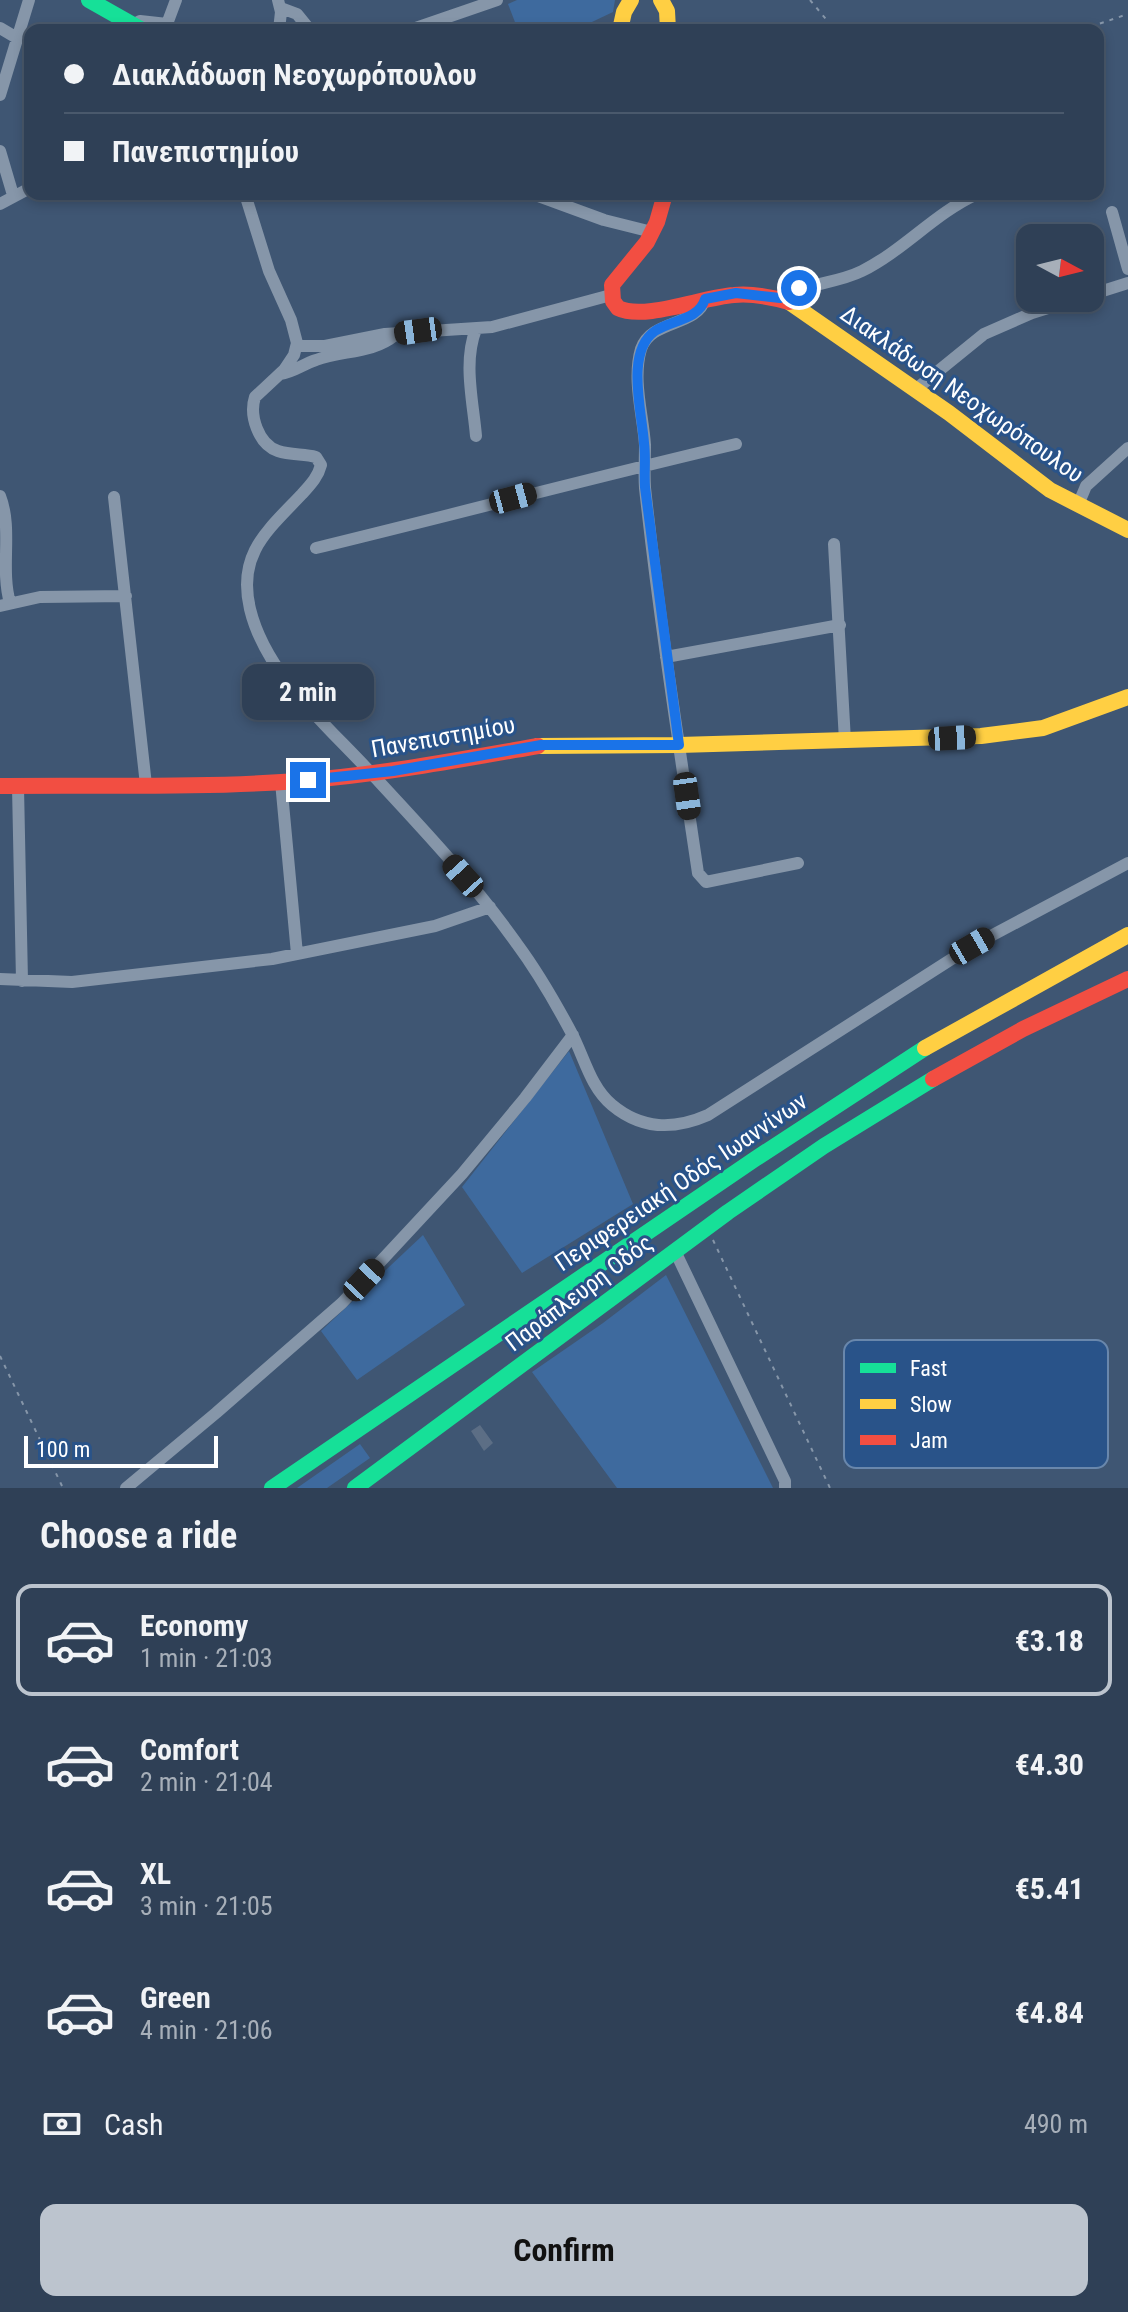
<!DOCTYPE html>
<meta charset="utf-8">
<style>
:root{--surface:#2f4056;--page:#3b4b60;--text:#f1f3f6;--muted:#a7afb9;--line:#4a596c;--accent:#bcc4ce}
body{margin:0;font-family:"Roboto Condensed",sans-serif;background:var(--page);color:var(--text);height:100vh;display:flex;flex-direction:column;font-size:30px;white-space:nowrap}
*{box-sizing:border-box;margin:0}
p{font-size:26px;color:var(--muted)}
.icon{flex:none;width:44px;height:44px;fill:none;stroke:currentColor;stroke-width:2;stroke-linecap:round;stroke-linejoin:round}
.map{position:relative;height:1488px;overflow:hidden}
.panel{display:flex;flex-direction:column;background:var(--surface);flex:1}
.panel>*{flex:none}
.banner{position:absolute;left:24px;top:24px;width:1080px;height:176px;border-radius:16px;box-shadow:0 4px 12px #0003,0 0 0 2px var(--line);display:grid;align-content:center;height:176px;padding:0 40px;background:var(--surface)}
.needle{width:52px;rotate:97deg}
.buttons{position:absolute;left:1016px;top:224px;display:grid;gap:16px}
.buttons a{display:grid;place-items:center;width:88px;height:88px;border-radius:16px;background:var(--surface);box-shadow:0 4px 12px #0003,0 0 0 2px var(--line);font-size:40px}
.scale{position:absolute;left:24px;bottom:20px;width:194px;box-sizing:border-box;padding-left:8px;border:4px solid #fff;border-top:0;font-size:22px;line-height:28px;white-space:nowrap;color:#fff;-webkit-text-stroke:6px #295389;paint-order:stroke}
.end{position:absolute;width:36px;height:36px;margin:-18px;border:10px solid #1a73e8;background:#fff;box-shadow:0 0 0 4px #fff}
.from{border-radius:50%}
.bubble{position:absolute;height:56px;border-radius:16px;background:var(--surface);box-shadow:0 4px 12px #0003,0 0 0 2px var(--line);font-size:26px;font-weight:700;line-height:56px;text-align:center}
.car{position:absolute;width:24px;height:48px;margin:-24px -12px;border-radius:10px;box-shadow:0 0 6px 2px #0007;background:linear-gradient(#222 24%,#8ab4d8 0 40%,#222 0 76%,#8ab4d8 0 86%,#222 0)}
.banner b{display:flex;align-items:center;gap:28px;height:76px;font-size:30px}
.banner b+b{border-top:2px solid var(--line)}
.banner i{width:20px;height:20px;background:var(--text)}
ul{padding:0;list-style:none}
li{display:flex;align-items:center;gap:24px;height:112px;margin:0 16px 12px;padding:0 24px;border:4px solid transparent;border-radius:16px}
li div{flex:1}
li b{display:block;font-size:30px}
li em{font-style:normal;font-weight:700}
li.selected{border-color:var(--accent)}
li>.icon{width:72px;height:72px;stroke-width:1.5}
h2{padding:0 40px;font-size:36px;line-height:96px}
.pay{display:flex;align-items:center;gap:20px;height:88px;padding:0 40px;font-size:30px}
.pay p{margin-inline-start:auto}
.action{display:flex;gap:16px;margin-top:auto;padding:16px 40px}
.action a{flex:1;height:92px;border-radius:16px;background:var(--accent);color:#111;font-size:32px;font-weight:700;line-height:92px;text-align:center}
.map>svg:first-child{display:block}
</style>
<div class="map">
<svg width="1128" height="1488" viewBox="0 0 1128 1488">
<rect width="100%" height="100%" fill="#3f5673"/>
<path fill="#3e6a9e" d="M517,0H615L613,12L575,30H518L508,4Z
M569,1051L633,1204L522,1273L462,1187Z
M423,1235L465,1305L357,1380L321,1331Z
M666,1275L773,1488H617L532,1372L603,1323Z
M360,1444L370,1458L327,1488H297Z"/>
<path fill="#5c6e85" d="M480,1425L493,1443L484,1451L471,1431Z
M860,1434L895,1450L886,1469L851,1452Z"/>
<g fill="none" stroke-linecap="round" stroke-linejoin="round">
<path stroke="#8696a9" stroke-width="2" stroke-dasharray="4 6" stroke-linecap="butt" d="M810,0L835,30
M1081,30L1128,14
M713,1240L830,1488
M0,1356L63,1488"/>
<path stroke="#8696a9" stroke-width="12" d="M278,0L281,12L279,30
M281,8L297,14L310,30
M133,25L140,21L167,24L176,0
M0,28L17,38
M410,30L497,0
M0,95L29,0
M0,151L13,195
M245,194L269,271L291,320L297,343L294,355L284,370L255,397C249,415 258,444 278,451C290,455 304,454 316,457L321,465C318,477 310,485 302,494C267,531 237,554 250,609C266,675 327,725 371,773C422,828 474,883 517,944C537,971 555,1002 571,1032C584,1056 590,1087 612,1105C642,1130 674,1130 708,1115L972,946L1128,863
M533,194L604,220L652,232
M0,204L30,188
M1112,212L1128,269
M1090,295L1128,283
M780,298C805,283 836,284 862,271C904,250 935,213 977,194
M705,299C697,327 651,319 641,349C632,380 643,414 645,445C645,460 644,474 645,488C659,617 679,745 698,873L706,882L798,863
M476,329C463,362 473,401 476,436
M297,346H325L385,334L492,327L611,295
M280,374C294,372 303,364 316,360C342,350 372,354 395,335
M915,390L984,334L1032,313L1080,298
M0,496C13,529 0,568 10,603
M114,497L146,785
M1078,505L1086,486L1128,448
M834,544L845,741
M316,548C456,514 595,477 736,444
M0,606L40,597L126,596
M666,657L840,625
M281,782L297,954
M18,787L22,981
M0,979L72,982L272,959L435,926L490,907
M675,1251L785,1481V1488
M126,1488L216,1413L342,1303L462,1174L525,1098L573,1035"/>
<path stroke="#16e098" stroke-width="16" d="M89,0L142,30
M272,1488L755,1159L925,1048
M355,1488L728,1212L824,1146L933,1079"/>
<path stroke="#ffcf43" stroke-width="16" d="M661,0L667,11L668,30
M620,30L624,12L631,0
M789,302L949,413L1050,490L1128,530
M538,746L679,745L981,736L1043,728L1128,697
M925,1048L1128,935"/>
<path stroke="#f24e42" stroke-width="16" d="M665,194L657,222L647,242L612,285L613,301L618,308C644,321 703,297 734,295C753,293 771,297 789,302
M0,786C99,785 199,788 298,781C378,775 458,760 538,746
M933,1079L1023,1029L1128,979"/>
</g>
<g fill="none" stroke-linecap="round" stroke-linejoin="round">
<path stroke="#1a73e8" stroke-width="10" d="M308,780L393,771L541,745H679L645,487C644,472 646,458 644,443C642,412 625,352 655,331C671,320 699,320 705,299L736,293L780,298L799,288"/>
</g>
<g text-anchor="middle" stroke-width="6" stroke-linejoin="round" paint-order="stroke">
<g font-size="24" fill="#fff" stroke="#295389">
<text transform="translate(962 394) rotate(35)" y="8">Διακλάδωση Νεοχωρόπουλου</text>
<text transform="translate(443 737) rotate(-10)" y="8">Πανεπιστημίου</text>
<text transform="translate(681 1182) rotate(-34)" y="8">Περιφερειακή Οδός Ιωαννίνων</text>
<text transform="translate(579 1293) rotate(-37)" y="8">Παράπλευρη Οδός</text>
</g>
</g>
<rect x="844" y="1340" width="264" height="128" rx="12" fill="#295389" stroke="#6987ac" stroke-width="2"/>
<rect x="860" y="1363" width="36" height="10" fill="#16e098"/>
<rect x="860" y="1399" width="36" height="10" fill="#ffcf43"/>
<rect x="860" y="1435" width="36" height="10" fill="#f24e42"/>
<g font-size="22" fill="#fff">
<text x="910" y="1376">Fast</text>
<text x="910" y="1412">Slow</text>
<text x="910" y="1448">Jam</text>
</g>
</svg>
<div class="buttons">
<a><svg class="needle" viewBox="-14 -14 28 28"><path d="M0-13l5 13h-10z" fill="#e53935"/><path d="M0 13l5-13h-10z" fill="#a7afb9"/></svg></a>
</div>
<div class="scale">100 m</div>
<i class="end from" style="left:799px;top:288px"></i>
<i class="end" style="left:308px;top:780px"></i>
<div class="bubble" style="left:242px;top:664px;width:132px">2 min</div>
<i class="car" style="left:418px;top:331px;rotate:262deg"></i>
<i class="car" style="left:513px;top:498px;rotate:75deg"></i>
<i class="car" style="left:952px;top:738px;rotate:87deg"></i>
<i class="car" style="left:687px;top:796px;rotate:172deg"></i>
<i class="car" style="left:463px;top:876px;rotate:318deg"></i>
<i class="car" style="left:972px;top:946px;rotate:60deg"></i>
<i class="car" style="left:364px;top:1280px;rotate:43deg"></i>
<div class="banner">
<b><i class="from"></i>Διακλάδωση Νεοχωρόπουλου</b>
<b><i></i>Πανεπιστημίου</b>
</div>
</div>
<section class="panel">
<h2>Choose a ride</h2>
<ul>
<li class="selected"><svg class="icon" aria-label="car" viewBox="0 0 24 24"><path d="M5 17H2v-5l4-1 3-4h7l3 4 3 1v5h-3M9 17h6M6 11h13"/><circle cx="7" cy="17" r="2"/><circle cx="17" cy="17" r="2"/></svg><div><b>Economy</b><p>1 min · 21:03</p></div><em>€3.18</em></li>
<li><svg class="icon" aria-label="car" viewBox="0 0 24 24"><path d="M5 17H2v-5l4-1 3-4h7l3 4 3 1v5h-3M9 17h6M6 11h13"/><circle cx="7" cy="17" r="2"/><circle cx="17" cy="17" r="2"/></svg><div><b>Comfort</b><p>2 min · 21:04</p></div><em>€4.30</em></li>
<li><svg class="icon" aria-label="car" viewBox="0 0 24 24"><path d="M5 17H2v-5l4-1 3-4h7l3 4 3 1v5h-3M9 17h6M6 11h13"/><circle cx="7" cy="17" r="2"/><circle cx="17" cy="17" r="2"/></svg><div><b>XL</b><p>3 min · 21:05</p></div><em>€5.41</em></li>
<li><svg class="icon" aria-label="car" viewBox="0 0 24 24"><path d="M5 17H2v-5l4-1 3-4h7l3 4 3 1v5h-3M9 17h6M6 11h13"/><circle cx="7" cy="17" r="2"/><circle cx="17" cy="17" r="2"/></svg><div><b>Green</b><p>4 min · 21:06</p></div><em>€4.84</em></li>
</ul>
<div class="pay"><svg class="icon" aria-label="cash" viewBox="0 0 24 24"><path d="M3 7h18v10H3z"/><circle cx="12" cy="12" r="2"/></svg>Cash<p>490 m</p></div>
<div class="action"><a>Confirm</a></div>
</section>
